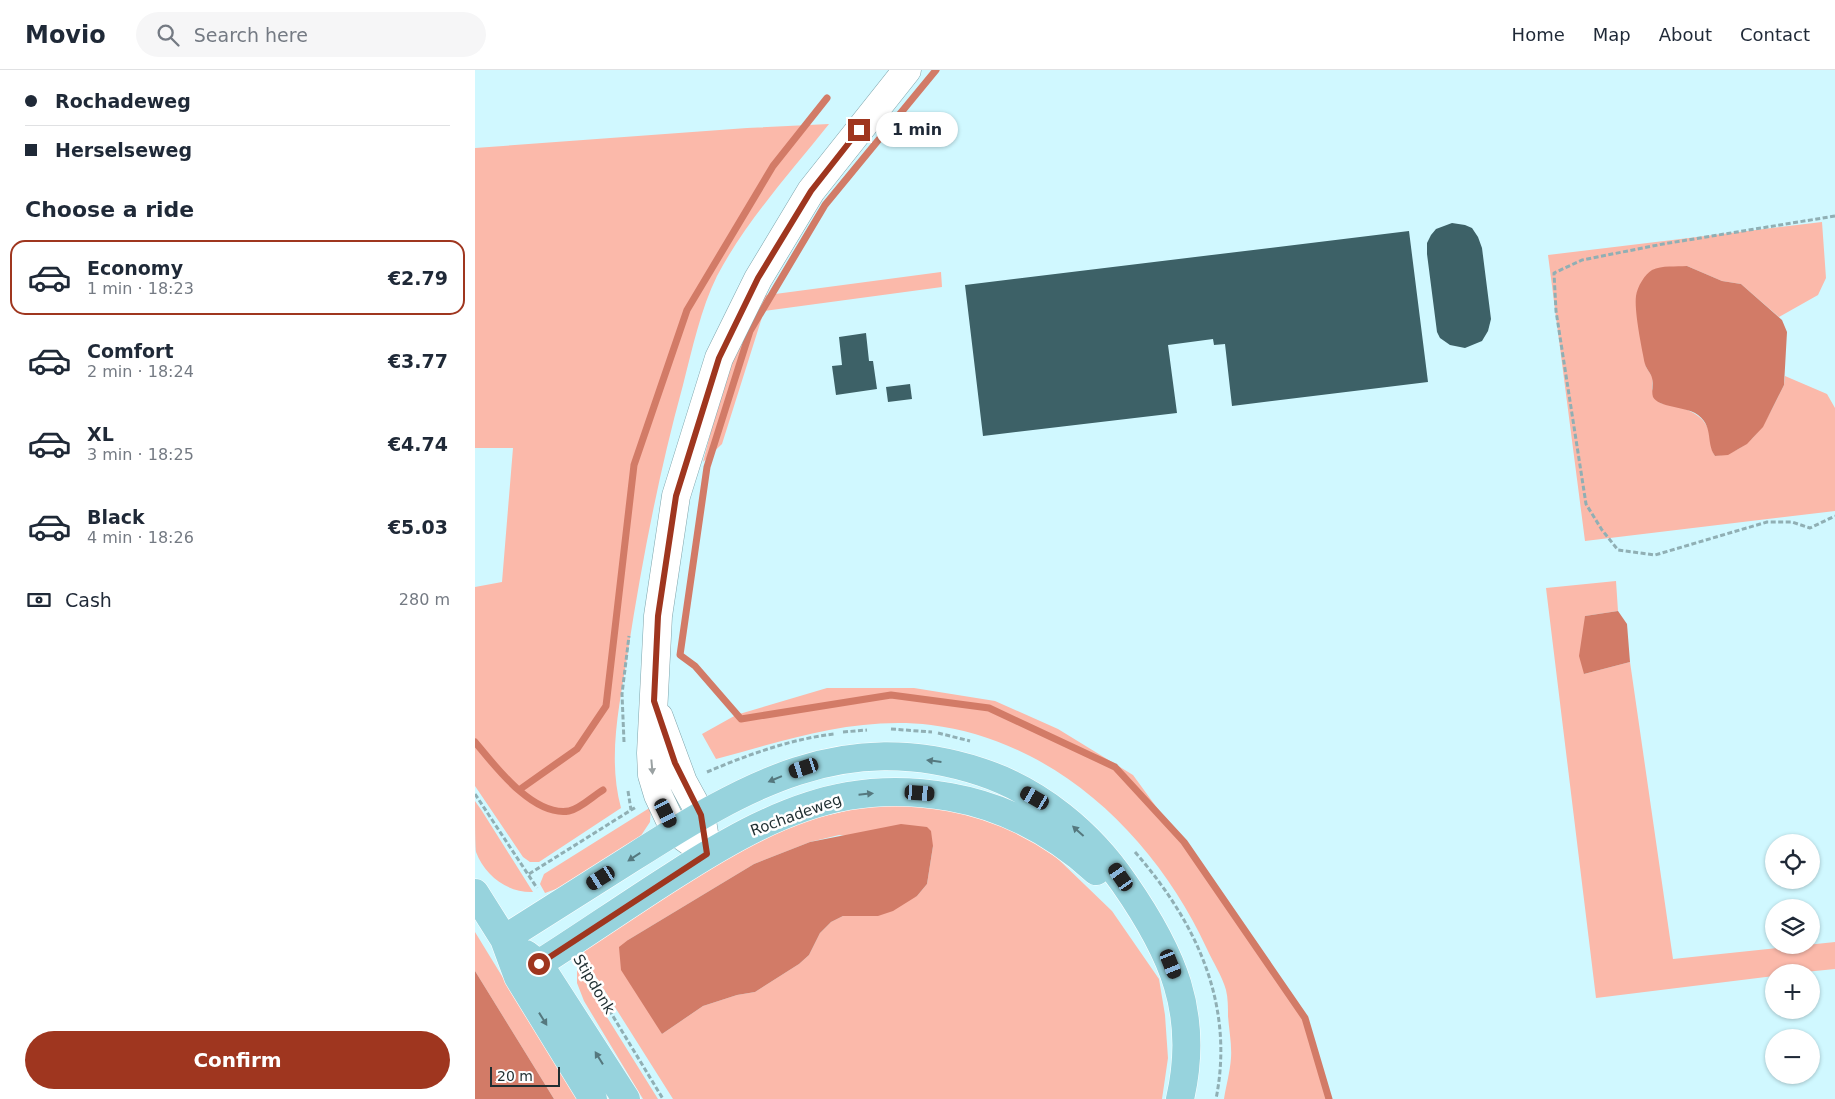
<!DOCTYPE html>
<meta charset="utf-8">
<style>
:root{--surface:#fff;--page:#f6f6f7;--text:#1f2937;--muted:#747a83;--line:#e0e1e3;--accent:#9f361f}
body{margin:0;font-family:"DejaVu Sans",sans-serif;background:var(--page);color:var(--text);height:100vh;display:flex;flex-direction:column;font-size:19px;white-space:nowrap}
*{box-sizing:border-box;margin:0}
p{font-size:16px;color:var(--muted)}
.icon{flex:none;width:28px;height:28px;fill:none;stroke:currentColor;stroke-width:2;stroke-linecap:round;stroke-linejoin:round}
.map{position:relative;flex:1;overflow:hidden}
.details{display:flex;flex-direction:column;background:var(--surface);width:475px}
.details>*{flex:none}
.top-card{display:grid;align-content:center;height:110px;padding:0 25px;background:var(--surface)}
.fabs{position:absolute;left:1290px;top:764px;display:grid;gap:10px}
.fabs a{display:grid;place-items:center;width:55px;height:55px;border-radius:50%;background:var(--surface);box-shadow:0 1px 4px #0004;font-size:25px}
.scale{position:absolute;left:15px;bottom:12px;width:70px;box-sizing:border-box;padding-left:5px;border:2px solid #1f2e31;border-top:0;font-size:14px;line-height:18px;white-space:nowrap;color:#1f2e31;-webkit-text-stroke:4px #fff;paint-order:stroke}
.end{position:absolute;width:22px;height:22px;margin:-11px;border:6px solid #9f361f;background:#fff;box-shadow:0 0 0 2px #fff}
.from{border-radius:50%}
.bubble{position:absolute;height:35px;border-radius:18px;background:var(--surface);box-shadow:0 1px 4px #0004;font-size:16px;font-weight:700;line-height:35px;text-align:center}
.car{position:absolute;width:15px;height:30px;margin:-15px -8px;border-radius:6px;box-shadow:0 0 4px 1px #0007;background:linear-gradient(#222 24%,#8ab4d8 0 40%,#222 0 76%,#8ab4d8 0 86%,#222 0)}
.top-card b{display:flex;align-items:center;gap:18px;height:48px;font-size:19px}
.top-card b+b{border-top:1px solid var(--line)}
.top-card i{width:12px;height:12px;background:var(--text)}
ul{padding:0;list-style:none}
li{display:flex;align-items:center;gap:15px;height:75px;margin:0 10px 8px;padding:0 15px;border:2px solid transparent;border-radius:15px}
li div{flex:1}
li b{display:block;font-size:19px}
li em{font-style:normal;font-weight:700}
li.on{border-color:var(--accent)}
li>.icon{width:45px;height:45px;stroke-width:1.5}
h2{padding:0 25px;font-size:22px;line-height:60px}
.pay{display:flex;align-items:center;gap:12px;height:55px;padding:0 25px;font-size:19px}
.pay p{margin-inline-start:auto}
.button{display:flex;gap:10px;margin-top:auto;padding:10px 25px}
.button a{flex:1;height:58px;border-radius:30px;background:var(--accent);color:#fff;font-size:20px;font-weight:700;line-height:58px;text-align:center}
header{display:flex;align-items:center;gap:30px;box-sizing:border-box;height:70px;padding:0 25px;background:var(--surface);border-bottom:1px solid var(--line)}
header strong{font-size:24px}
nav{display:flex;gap:28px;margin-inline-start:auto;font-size:18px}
.search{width:350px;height:45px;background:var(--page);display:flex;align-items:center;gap:12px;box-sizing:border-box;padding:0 18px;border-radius:28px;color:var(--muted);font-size:19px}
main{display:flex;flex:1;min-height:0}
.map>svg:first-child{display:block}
</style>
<header>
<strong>Movio</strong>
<div class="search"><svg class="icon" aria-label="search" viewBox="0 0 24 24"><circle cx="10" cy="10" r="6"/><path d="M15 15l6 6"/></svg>Search here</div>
<nav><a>Home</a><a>Map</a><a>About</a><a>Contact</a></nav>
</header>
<main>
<section class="details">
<div class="top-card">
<b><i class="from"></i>Rochadeweg</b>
<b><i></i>Herselseweg</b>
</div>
<h2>Choose a ride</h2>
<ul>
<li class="on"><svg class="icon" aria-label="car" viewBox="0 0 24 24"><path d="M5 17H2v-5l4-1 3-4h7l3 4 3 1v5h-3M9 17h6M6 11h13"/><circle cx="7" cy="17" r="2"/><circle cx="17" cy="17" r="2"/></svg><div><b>Economy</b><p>1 min · 18:23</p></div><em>€2.79</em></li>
<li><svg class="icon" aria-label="car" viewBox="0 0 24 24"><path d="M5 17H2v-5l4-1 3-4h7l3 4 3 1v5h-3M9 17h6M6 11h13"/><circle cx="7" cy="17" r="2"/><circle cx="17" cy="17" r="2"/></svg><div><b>Comfort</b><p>2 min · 18:24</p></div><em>€3.77</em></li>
<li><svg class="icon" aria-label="car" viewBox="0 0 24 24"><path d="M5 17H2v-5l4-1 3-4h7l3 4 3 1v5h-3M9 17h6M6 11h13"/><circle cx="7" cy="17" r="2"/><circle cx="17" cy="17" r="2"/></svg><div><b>XL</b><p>3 min · 18:25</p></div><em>€4.74</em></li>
<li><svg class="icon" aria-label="car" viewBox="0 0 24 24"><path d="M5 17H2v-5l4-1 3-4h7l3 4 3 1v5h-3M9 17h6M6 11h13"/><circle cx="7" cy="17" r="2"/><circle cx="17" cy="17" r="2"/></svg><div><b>Black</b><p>4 min · 18:26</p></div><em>€5.03</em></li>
</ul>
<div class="pay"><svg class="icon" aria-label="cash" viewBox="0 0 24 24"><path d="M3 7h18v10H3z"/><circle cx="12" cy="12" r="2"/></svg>Cash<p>280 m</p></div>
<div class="button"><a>Confirm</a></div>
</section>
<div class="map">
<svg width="1360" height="1029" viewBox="0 0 1360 1029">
<rect width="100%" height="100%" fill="#d0f8ff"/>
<path fill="#fbb9aa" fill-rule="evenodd" d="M354,54C315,103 271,151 242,206C226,238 217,280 208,315C184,402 167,491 153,581C145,634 132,686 146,738L64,792H55L48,787L0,716V517L27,512L38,378H0V78L272,58Z
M1347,152L1351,208L1343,225L1304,247L1266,214L1247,211L1212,196L1161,226L1171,297L1178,308L1177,319L1185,333C1206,337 1229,341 1235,364C1237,373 1235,378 1240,386C1281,382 1293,346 1309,315L1310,306L1352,324L1360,338V441L1110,471L1073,185Z
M466,202L467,217L289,241L247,374L228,392L243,334L278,227Z
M1141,511L1143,541L1110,546L1109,604L1155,592L1198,889L1360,872V899L1330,902H1299V906L1121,928L1071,518Z
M352,618H439L520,631L583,659L658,705L793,890L834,953L853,1016V1029H749C751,1016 755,1002 756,988C757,975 754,960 753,946C753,938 753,928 751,920C747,906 738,892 732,879C681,768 582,671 456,655C381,646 312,670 241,689L227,664L261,645Z
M0,731L7,741L58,822C33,823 10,806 1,782C0,773 0,742 0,731Z
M439,731L490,742L546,763L582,788L637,841L684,909L690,945L693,988L687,1029H198L114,896L109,882L124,861L281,769L333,750L387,737ZM364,765L458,776L452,814L442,826L383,845L368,846L356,852L345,863L334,885L324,894L280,922L262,925L228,936L187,964L153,870L279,794L335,772Z
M176,737L175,752L165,767L92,815L70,823L65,814L69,804Z
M0,862L102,1029H79L0,901Z
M102,899L183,1029H168L109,931L102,913Z"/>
<path fill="#d27b67" d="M1212,196L1247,211L1266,214L1307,250L1312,262L1309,315L1288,357L1272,374L1253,385L1240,386C1230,372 1240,355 1220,343C1210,337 1183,337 1178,327C1176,320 1179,314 1177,308C1176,303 1171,299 1170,294C1167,279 1159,241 1161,226C1162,217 1170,204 1177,200C1187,195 1201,197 1212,196Z
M1143,541L1152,554L1155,592L1109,604L1104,586L1110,546Z
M426,754L452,757L456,761L458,776L452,814L442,826L418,841L403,846H368L356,852L345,863L334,885L324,894L280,922L262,925L228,936L187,964L146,900L144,877L153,870L279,794L335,772Z
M0,901L79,1029H0Z"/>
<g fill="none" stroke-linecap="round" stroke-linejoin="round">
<path stroke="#d27b67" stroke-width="7" d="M461,0L350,135L275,261L232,397L205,585L220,596L266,649L416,625L514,638L640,697L709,772L830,948L854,1029
M0,672C20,696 58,747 94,741C105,739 118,726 128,720
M44,720L102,679L131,636L159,395L212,240L298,96L352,28"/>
</g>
<path fill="#3d6167" d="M977,153L990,155L997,158L1003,167L1007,178L1016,249L1013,261L1007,271L990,278L975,275L965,268L962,262L952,184V173L956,165L961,159Z
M934,161L953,312L757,336L750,274L739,275L738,269L693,275L702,343L508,366L490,215Z
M391,263L394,291H398L402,319L361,325L357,296L367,295L364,267Z
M435,314L437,329L413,332L411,317Z"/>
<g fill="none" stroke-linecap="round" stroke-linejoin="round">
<g stroke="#7fa4ab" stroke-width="29">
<path id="minor" d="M184,647L208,712L226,745L230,769
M232,784L200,761L183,725L177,705L176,683L183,546L201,426L244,288L283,209L336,121L432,0"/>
</g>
<g stroke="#fff" stroke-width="29">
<path id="major" d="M0,823L29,869L43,907L118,1029
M29,869C72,842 115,815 157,788C270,716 368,657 506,702C564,721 615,763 649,813C697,882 725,943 705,1029
M51,884L64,894L151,1029
M43,907C95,875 146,839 198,806C251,772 310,737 373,726C407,720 442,721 475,727C531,737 579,763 621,801"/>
</g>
<path stroke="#90afb4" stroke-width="3" stroke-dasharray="5 2.5" stroke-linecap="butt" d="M1360,146L1188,174L1107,190L1079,203L1081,241L1111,434L1127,460L1143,480L1180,485L1292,452H1317L1335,458L1360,446
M416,659L457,662
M368,662L392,660
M463,663L495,671
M149,672L147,624L154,566
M232,702C272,685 316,669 359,664
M153,721L156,740
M0,724L62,818
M660,782C721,852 760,934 741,1029
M54,804L161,737
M107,895L188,1029"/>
<use href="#minor" stroke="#fff" stroke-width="28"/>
<use href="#major" stroke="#97d3dd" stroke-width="28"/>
</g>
<defs><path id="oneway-solid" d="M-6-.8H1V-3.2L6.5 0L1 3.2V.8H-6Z" transform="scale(1.25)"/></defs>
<g fill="#55787e">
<use href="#oneway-solid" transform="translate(459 691) rotate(-173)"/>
<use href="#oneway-solid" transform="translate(300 709) rotate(157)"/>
<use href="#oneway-solid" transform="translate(391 724) rotate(-6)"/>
<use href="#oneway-solid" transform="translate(603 761) rotate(-138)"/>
<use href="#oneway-solid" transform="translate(159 787) rotate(147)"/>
<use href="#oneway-solid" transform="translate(68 949) rotate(58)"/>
<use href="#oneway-solid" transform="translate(124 988) rotate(-122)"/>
</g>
<use fill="#9aa1a2" href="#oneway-solid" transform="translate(177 697) rotate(85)"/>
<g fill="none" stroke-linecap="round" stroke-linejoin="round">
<path stroke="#9f361f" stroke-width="6" d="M64,894L232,784L226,745L200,693L179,631L183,546L201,426L244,288L283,208L336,121L384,60"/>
</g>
<g text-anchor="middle" stroke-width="5" stroke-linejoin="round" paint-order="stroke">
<g font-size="15" fill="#1f2e31" stroke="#fff">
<text transform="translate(321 745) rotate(-20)" y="5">Rochadeweg</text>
<text transform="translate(119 914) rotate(59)" y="5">Stipdonk</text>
</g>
</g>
</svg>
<div class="fabs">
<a><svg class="icon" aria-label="locate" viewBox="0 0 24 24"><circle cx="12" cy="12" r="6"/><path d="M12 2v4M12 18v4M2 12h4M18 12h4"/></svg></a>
<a><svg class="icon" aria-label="layers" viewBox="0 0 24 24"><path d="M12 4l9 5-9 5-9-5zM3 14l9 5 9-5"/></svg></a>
<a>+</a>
<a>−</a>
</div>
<div class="scale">20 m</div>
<i class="end from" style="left:64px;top:894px"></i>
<i class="end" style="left:384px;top:60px"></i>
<div class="bubble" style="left:401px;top:42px;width:82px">1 min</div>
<i class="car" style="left:329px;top:698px;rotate:252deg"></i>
<i class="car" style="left:445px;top:723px;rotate:94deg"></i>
<i class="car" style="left:560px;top:728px;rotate:300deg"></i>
<i class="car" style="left:191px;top:743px;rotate:154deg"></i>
<i class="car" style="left:646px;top:807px;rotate:325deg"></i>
<i class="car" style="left:126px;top:808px;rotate:238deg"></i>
<i class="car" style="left:696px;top:894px;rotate:158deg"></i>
</div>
</main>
